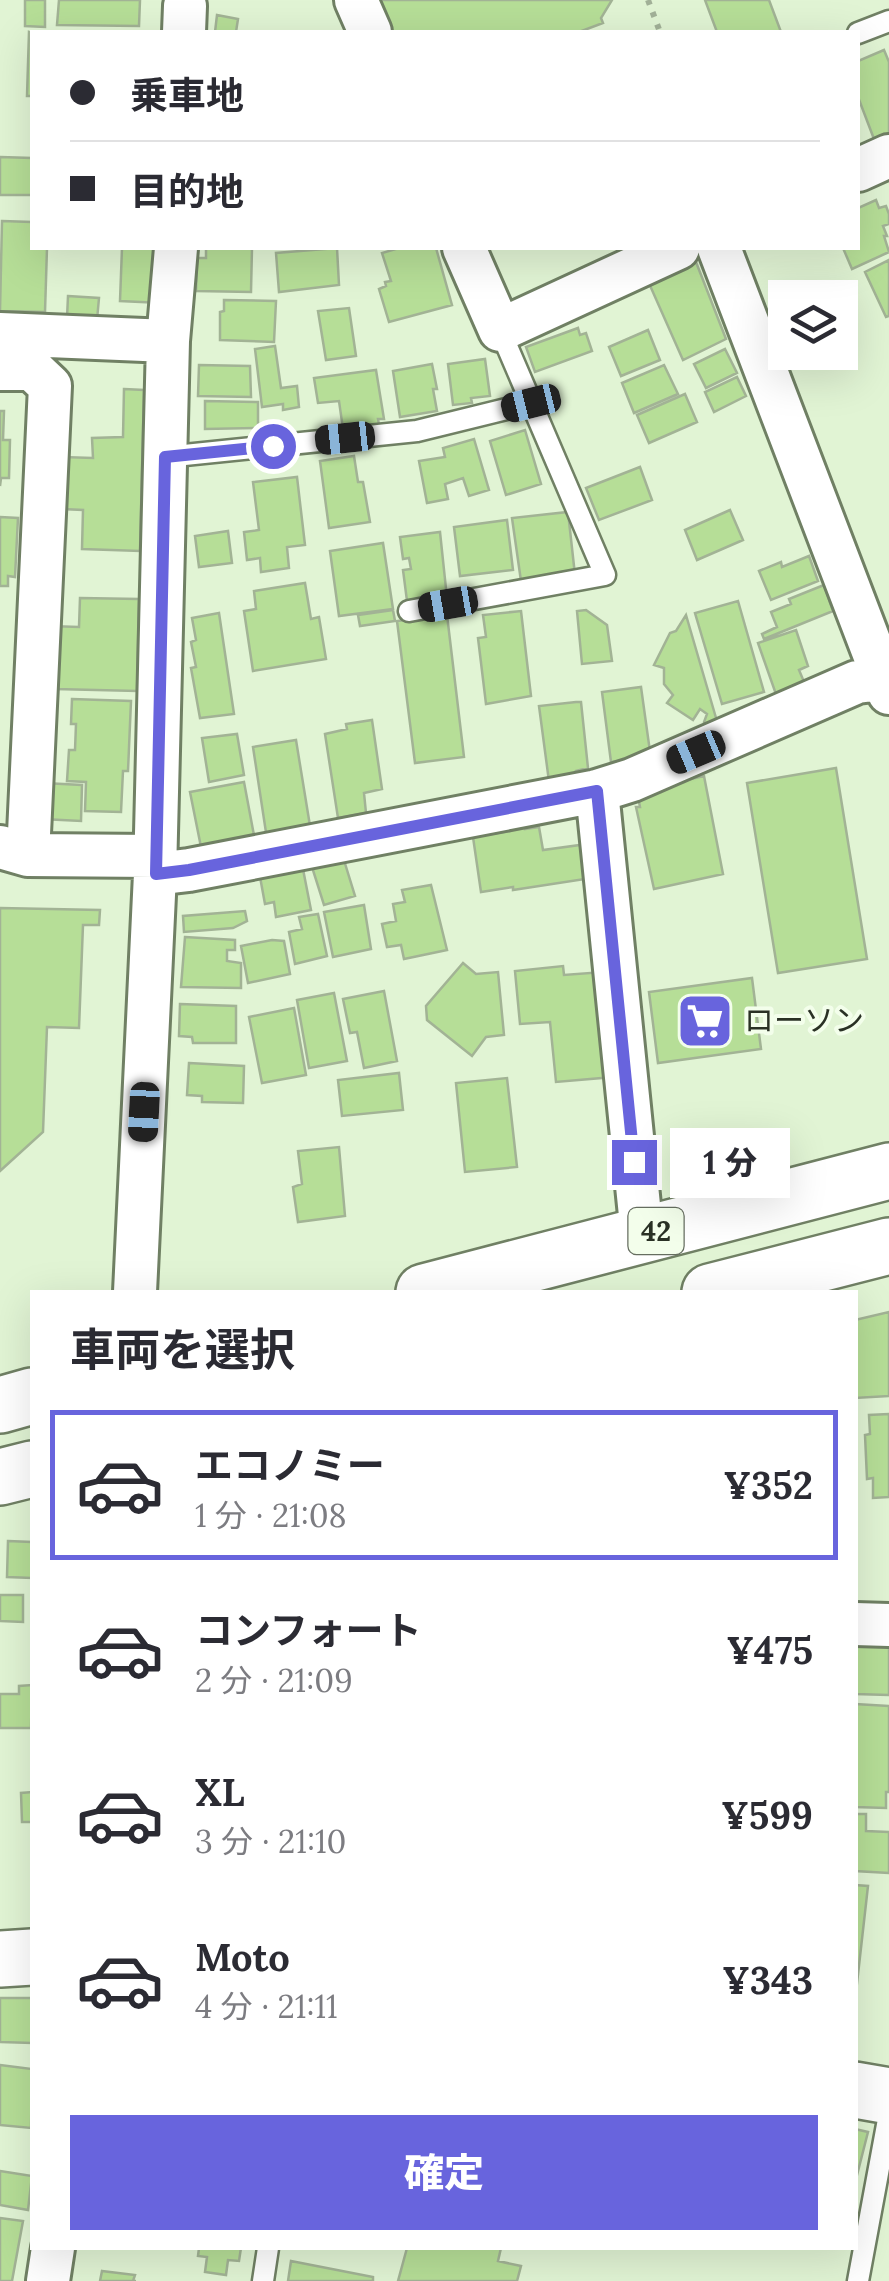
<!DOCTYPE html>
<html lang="ja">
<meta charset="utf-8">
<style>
:root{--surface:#fff;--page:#f2f2f3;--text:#2b2b33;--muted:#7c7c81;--line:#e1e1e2;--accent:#6864dd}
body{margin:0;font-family:Lora,"Noto Sans JP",serif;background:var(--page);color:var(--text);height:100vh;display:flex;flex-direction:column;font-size:38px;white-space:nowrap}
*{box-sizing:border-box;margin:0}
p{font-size:32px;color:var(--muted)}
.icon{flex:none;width:55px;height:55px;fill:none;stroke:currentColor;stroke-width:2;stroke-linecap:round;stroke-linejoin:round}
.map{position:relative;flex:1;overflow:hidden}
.side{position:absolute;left:30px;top:1290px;width:828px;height:960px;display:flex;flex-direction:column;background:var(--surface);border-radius:0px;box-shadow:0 10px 40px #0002}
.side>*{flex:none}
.guide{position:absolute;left:30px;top:30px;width:830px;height:220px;border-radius:0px;box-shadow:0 10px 40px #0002;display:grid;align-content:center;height:220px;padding:0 40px;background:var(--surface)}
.controls{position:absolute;left:768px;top:280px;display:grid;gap:20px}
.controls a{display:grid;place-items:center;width:90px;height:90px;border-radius:0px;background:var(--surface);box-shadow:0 10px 40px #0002;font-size:50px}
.end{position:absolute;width:45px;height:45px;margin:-22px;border:12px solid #6864dd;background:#fff;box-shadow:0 0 0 5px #fff}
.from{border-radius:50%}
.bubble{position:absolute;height:70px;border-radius:0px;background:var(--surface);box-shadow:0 10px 40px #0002;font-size:32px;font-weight:800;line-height:70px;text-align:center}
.car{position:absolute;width:30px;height:60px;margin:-30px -15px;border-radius:12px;box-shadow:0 0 8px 2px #0007;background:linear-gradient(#222 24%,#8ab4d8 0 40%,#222 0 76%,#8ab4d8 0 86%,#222 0)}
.guide b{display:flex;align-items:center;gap:35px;height:95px;font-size:38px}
.guide b+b{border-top:2px solid var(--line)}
.guide i{width:25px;height:25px;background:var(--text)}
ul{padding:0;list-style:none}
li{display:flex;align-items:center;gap:30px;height:150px;margin:0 20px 15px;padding:0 20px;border:5px solid transparent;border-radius:0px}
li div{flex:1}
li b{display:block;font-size:38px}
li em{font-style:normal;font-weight:800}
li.active{border-color:var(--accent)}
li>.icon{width:90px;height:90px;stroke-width:1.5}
h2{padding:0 40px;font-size:45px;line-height:120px}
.cta{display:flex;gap:20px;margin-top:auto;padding:20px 40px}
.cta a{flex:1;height:115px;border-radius:0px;background:var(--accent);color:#fff;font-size:40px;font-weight:800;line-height:115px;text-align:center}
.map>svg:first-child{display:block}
</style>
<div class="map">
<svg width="889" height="2281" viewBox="0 0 889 2281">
<rect width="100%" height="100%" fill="#e1f4d4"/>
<path fill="#b6de97" stroke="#a2b395" stroke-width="2.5" d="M25,0H45V27L25,26Z
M59,0H140L139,26L57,25Z
M374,0H612L601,18L603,23L579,32H386Z
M705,0H769L781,32H717Z
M217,15L238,19L236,32H215Z
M29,32L32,33V96H27Z
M884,50L889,62V133L874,139L858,97V61Z
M0,157L32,158V195H0Z
M876,200L879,208L886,206L889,214V224L883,226L887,236H884L889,252L852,269L843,248H858V208Z
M2,221L32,222V248H47L45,312L0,311Z
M122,248H164L161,303L120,301Z
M206,248H252L251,292L196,291L197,258H206Z
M337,248L339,285L279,292L276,253Z
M399,248H436L452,305L389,322L379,289L386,286L385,282L391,281L382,253Z
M889,260V316L886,317L865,272Z
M696,262L726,339L683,360L648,281Z
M68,296L99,298L97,320L67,318Z
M224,300L276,301L274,342L220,340V312L224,311Z
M349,308L356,356L326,360L318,311Z
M578,328L580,335L586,333L592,351L535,372L526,347Z
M648,330L660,360L621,376L609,347Z
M275,346L281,388L297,386L299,407L283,410V404L262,407L255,349Z
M725,349L737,373L706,388L694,364Z
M485,359L490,396L471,398L472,403L453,405L448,364Z
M432,364L437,389H433L437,411L400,417L393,371Z
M199,365L250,366L251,397L198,396Z
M664,365L678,394L634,413L622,383Z
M376,370L384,419H378L379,425L343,429L339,401L318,403L314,378Z
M737,377L746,396L714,412L705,392Z
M124,389L144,390L140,551L82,549L83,510L62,509L63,457L93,458L92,438L123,437Z
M685,394L697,422L649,443L637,415Z
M205,401L258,402V428L205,429Z
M0,411H4L3,440H10L9,478H1L0,486Z
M525,430L541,484L506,495L490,441Z
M474,439L489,490L469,496L463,478L445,484L448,499L427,503L419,461L445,457L443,448Z
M354,456L358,482H363L370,522L329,528L320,461Z
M640,467L652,500L599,520L586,488Z
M297,477L305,545L287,547L289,568L261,572L260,558L247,560L244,532L259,530L253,482Z
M730,510L743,540L697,560L685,530Z
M568,512L575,575L521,581L512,518Z
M0,517L18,518L15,577L8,576V586H0Z
M507,520L513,570L460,576L454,527Z
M228,531L232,563L199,567L195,536Z
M440,532L447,598L407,601L403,570L411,569L409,558L403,559L400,537Z
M383,543L393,609L339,616L330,551Z
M809,556L818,581L771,600L759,571L781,562L782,567Z
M305,583L311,619L319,617L326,659L253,671L244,611L256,609L254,591Z
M824,585L833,611L764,639L762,634L777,627L771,612L791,604L789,599Z
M80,598L139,599L137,691L55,689L50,626L79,627Z
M738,601L764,692L722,704L695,613Z
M393,610L395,621L360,626L358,615Z
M586,610L607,625L612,661L582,664L577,611Z
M521,611L531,696L486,704L478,638L486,637L483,615Z
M219,613L234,714L200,718L191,668L196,667L191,642L196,640L192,618Z
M447,615L464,757L415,763L397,621Z
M686,615L721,735L705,727L704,722L707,714L700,709L693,720L667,703L673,695L664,684V668L654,665L670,633L676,631Z
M796,630L808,666L799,670L807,689L778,700L758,643Z
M641,687L652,766L634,759L611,762L602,692Z
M72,699L131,701L128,771H123L121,812L85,811L86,782L67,781L69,750H75L76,724H71Z
M576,702H581L588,768L576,771L579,785L550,789L539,706Z
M372,720L382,789L364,793L366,813L338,818L325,734L347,729L346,724Z
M237,734L244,775L209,782L202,738Z
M296,740L311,832L267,839L253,747Z
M836,768L867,959L778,973L747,783Z
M704,776L723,874L654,889L636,807H640L637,791Z
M244,782L256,846L203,857L190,792Z
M43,783L82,785L81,821L42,819Z
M525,826V829L539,827L543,850L580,845L585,879L513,890V887L481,892L473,837L510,831V828Z
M343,857L355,896L324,905L312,867Z
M301,859L311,910L276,917L274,902L265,904L258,866Z
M431,885L447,950L404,959L401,945L387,947L382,924L396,921L393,904L405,902L402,890Z
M364,905L371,949L333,957L324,912Z
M0,908L100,910L99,925H83L79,1028L47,1027L43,1132L0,1171Z
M245,911L247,921L233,928L184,932L183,916Z
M318,914L327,956L295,964L289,932L302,929L299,917Z
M185,937L235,940V950H227V961L241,963V988L181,987Z
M272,940L284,941L290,974L248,983L241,946Z
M463,963L476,974L498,972L504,1035L486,1037L472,1056L427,1020L426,1006Z
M563,966L564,975L603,972L613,1077L556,1082L550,1022L520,1024L515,971Z
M752,978L761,1049L658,1063L649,992Z
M384,991L397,1061L364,1068L357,1032L350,1033L343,999Z
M334,993L347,1061L309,1068L297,1000Z
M180,1004L236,1006V1043H193L192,1037L179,1036Z
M294,1008L306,1075L262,1083L249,1017Z
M189,1063L244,1066L243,1103L202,1102V1096L187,1095Z
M399,1073L403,1110L342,1116L338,1080Z
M507,1078L517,1167L465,1172L456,1083Z
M339,1147L345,1216L298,1222L293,1187L302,1184L298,1151Z
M889,1312V1396L855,1398V1320Z
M889,1414V1497L873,1498V1478L867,1479L865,1435L870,1434L869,1415Z
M8,1541L32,1542V1578L7,1577Z
M0,1595H23V1622L0,1621Z
M855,1631L889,1632V1695L855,1694Z
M32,1685L31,1728H0V1694H19V1686Z
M855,1704L889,1706V1792H886V1808L855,1807Z
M32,1792V1822H22L21,1793Z
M855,1814H866V1831L889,1832V1873L855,1871Z
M855,1885L868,1886L855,2001Z
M0,1998H32V2043L0,2042Z
M0,2065L32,2069L31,2128L0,2125Z
M855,2129L868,2132L855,2183Z
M0,2171L32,2176L28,2210L0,2205Z
M0,2218L23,2221L12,2281H0Z
M199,2248H241L239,2261L228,2260L226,2275L205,2272L207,2257L198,2256Z
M407,2248H501L498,2261L521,2266L517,2281H398Z
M291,2261L373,2277V2281H288Z
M102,2271L135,2275L133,2281H136H100Z"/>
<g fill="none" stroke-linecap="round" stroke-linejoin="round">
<g stroke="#708064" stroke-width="25">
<path id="lane" d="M858,33L889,21
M165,457L417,431L531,403
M409,611L605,575L500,330
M263,2281L268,2248
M858,2281L889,2114"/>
</g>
<g stroke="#708064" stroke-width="48">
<path id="street" d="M356,0L370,32
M184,32L185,6
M858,170L889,156
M464,248L500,330L678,248
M719,248L889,693
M0,334L168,341
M0,369H32L50,386L28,855
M597,791L642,1235
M0,847L28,855L156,856
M155,874L189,870L597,791L632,780L857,682L882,679L889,675
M135,1292L155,874L168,341L176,248
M855,1624L889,1625
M48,2281L53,2248"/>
</g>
<g stroke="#708064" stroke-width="60">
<path id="secondary" d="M0,1959L32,1957
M855,2090L889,2096"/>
</g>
<g stroke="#708064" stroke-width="60">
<path id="highway" d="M424,1292L889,1171
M710,1292L889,1246
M0,1405L32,1396
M0,1477L32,1469"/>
</g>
<path stroke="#a2b198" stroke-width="6" stroke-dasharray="5 8" stroke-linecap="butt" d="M648,0L660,32"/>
<use href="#lane" stroke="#fff" stroke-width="20"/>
<use href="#street" stroke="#fff" stroke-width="42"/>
<use href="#secondary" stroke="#fff" stroke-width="55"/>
<use href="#highway" stroke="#fff" stroke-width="55"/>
</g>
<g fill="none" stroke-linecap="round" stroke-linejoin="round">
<path stroke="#6864dd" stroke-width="12" d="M273,446L165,457L156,874L189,870L597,791L634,1162"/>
</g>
<defs>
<g id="supermarket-square" transform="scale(2.875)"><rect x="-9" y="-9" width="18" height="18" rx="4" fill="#6864dd" stroke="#f3feeb"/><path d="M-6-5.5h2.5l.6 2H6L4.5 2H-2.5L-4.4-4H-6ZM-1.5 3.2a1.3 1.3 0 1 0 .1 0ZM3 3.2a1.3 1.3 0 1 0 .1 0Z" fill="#fff"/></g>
</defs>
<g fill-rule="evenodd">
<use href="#supermarket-square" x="705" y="1021"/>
</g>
<g text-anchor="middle" stroke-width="8" stroke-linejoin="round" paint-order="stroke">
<rect fill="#f3feeb" stroke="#666e60" stroke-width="2.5" x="628.5" y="1208" width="55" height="46" rx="8"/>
<g font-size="28" font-weight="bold" fill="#2a3125">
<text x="656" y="1241">42</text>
</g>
<g font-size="30" fill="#2a3125" stroke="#f3feeb" text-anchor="start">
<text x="744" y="1031">ローソン</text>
</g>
</g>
</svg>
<div class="controls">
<a><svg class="icon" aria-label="layers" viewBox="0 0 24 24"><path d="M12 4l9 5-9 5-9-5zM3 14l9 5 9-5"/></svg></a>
</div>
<i class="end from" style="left:273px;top:446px"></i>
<i class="end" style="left:634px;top:1162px"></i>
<div class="bubble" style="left:670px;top:1128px;width:120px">1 分</div>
<i class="car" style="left:531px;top:403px;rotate:256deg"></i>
<i class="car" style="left:345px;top:438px;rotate:264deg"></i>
<i class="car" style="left:448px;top:604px;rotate:260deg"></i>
<i class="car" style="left:696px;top:752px;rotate:247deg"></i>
<i class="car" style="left:144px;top:1112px;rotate:183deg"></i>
<div class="guide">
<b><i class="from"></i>乗車地</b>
<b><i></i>目的地</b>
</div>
<section class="side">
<h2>車両を選択</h2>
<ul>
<li class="active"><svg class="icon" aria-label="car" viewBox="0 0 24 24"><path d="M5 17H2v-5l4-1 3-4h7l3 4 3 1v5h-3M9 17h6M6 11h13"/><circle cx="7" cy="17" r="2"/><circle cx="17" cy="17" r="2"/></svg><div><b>エコノミー</b><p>1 分 · 21:08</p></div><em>¥352</em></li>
<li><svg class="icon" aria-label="car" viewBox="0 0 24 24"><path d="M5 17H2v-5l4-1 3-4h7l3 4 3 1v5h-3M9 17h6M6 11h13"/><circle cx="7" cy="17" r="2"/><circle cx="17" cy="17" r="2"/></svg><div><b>コンフォート</b><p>2 分 · 21:09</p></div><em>¥475</em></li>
<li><svg class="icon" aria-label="car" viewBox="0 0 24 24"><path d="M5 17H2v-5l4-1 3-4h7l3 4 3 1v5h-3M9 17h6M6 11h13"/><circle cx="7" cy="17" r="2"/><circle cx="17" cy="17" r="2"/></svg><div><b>XL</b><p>3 分 · 21:10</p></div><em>¥599</em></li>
<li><svg class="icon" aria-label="car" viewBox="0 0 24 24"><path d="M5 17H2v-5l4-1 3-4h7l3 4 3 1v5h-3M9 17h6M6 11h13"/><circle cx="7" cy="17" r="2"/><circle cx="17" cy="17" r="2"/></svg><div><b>Moto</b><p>4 分 · 21:11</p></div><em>¥343</em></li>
</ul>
<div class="cta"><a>確定</a></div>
</section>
</div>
